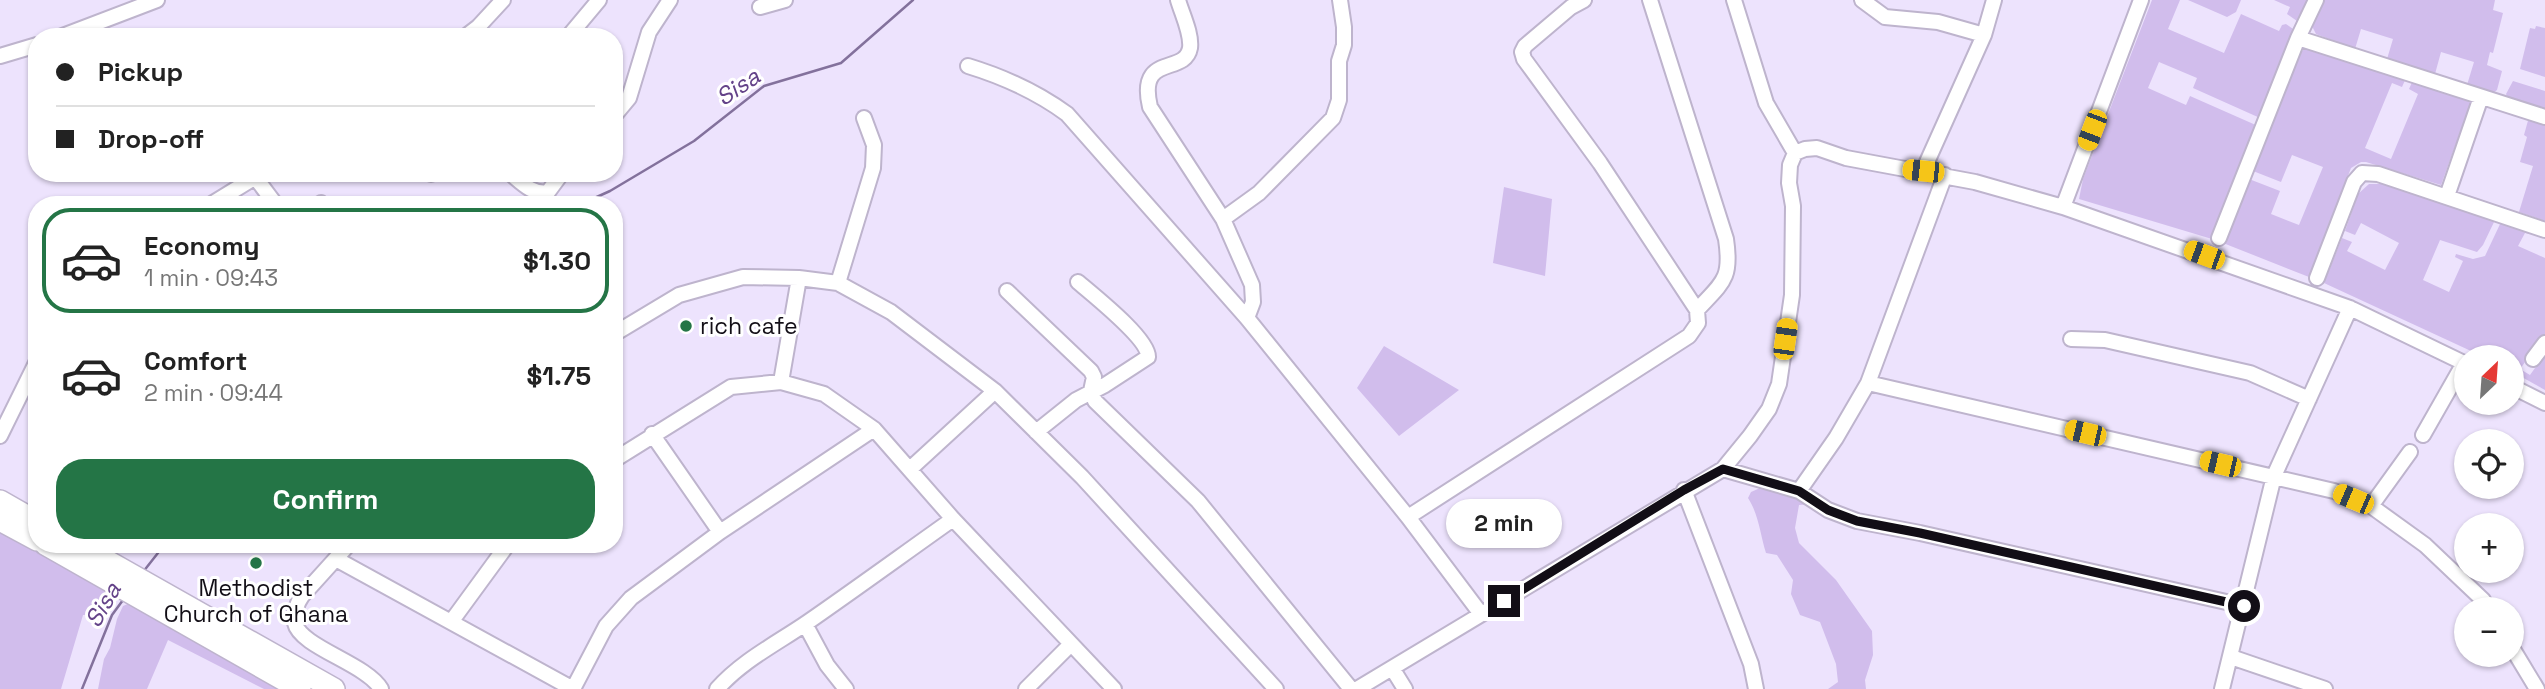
<!DOCTYPE html>
<meta charset="utf-8">
<style>
:root{--surface:#fff;--page:#f2f2f2;--text:#222;--muted:#767676;--line:#e0e0e0;--accent:#247546}
body{margin:0;font-family:"Space Grotesk",sans-serif;background:var(--page);color:var(--text);height:100vh;display:flex;flex-direction:column;font-size:26px;white-space:nowrap}
*{box-sizing:border-box;margin:0}
p{font-size:23px;color:var(--muted)}
.icon{flex:none;width:38px;height:38px;fill:none;stroke:currentColor;stroke-width:2;stroke-linecap:round;stroke-linejoin:round}
.map{position:relative;flex:1;overflow:hidden}
.details{position:absolute;left:28px;top:196px;width:595px;height:357px;display:flex;flex-direction:column;background:var(--surface);border-radius:28px;box-shadow:0 2px 5px #0004}
.details>*{flex:none}
.top-card{position:absolute;left:28px;top:28px;width:595px;height:154px;border-radius:28px;box-shadow:0 2px 5px #0004;display:grid;align-content:center;height:154px;padding:0 28px;background:var(--surface)}
.needle{width:46px;rotate:25deg}
.fabs{position:absolute;left:2454px;top:345px;display:grid;gap:14px}
.fabs a{display:grid;place-items:center;width:70px;height:70px;border-radius:50%;background:var(--surface);box-shadow:0 2px 5px #0004;font-size:35px}
.end{position:absolute;width:32px;height:32px;margin:-16px;border:9px solid #120e16;background:#fff;box-shadow:0 0 0 4px #fff}
.from{border-radius:50%}
.bubble{position:absolute;height:49px;border-radius:24px;background:var(--surface);box-shadow:0 2px 5px #0004;font-size:23px;font-weight:600;line-height:49px;text-align:center}
.car{position:absolute;width:21px;height:42px;margin:-21px -10px;border-radius:9px;box-shadow:0 0 5px 2px #0007;background:linear-gradient(#f5c518 24%,#345 0 40%,#f5c518 0 76%,#345 0 86%,#f5c518 0)}
.top-card b{display:flex;align-items:center;gap:24px;height:66px;font-size:26px}
.top-card b+b{border-top:2px solid var(--line)}
.top-card i{width:18px;height:18px;background:var(--text)}
ul{padding:12px 0 0;list-style:none}
li{display:flex;align-items:center;gap:21px;height:105px;margin:0 14px 10px;padding:0 14px;border:4px solid transparent;border-radius:28px}
li div{flex:1}
li b{display:block;font-size:26px}
li em{font-style:normal;font-weight:600}
li.current{border-color:var(--accent)}
li>.icon{width:63px;height:63px;stroke-width:1.5}
.primary-button{display:flex;gap:14px;margin-top:auto;padding:14px 28px}
.primary-button a{flex:1;height:80px;border-radius:28px;background:var(--accent);color:#fff;font-size:28px;font-weight:600;line-height:80px;text-align:center}
.map>svg:first-child{display:block}
</style>
<div class="map">
<svg width="2545" height="689" viewBox="0 0 2545 689">
<rect width="100%" height="100%" fill="#ede3fd"/>
<path fill="#d1bdec" d="M2152,0H2180L2168,29L2224,53L2241,14L2279,31L2282,25L2286,24L2296,31L2260,118L2193,88L2197,78L2159,62L2148,88L2186,105L2190,96L2258,126L2212,239L2079,199L2083,179Z
M2188,0H2241L2236,12L2227,17Z
M2274,0H2310L2300,19L2297,21L2287,14L2290,7Z
M2324,0H2495L2493,10L2503,13L2493,53L2490,52L2487,65L2502,71L2497,90L2493,93L2467,85L2474,62L2441,52L2435,74L2387,59L2393,39L2361,29L2355,49L2316,34L2312,26Z
M2536,26L2545,28V77L2520,69L2530,28L2535,29Z
M2313,49L2406,78L2402,87L2392,83L2365,148L2391,159L2418,94L2409,89L2413,80L2470,99L2471,102L2441,185L2366,162H2361L2351,168L2309,277L2223,243L2249,179L2280,191L2271,214L2299,225L2323,167L2292,155L2281,182L2253,171L2298,56L2303,50Z
M2513,81L2545,91V110L2508,99L2506,94Z
M2529,117L2545,122V221L2519,212L2533,166L2520,162L2527,137L2524,135Z
M2369,184H2382L2495,220L2483,245L2477,252L2440,240L2423,280L2449,292L2463,261L2455,257L2456,254L2473,259L2485,256L2501,222L2532,230L2530,234L2525,233L2518,246L2545,258V335L2520,369L2530,375L2545,354V390L2511,371V357H2484L2324,283L2342,238L2352,242L2347,251L2385,270L2399,243L2361,223L2355,235L2345,231L2358,194Z
M1504,187L1552,199L1545,276L1493,263Z
M1384,346L1459,390L1399,436L1357,388Z
M1767,485L1814,504L1799,505L1795,528L1799,543L1836,580L1872,631L1873,655L1865,680L1866,689H1828L1838,682L1836,664L1820,622L1800,615L1791,594L1793,580L1777,555L1766,553C1760,534 1759,515 1748,498L1751,492Z
M0,530L107,592L98,614L83,615L61,689H0Z
M130,603L280,689H264L168,640L147,689H98L104,659L110,648L117,619L123,606Z"/>
<g fill="none" stroke-linecap="round" stroke-linejoin="round">
<path stroke="#83719c" stroke-width="2.5" d="M579,205L610,191L694,141L764,86L841,63L913,0
M143,572L165,544
M82,689L112,615L123,600"/>
<g stroke="#beb4cd" stroke-width="18">
<path id="minor" d="M1178,0C1182,14 1192,34 1190,48C1185,76 1137,52 1150,107L1223,219L1252,285L1253,302L1247,318
M1650,0L1726,239C1732,279 1723,282 1697,310
M1734,0L1766,103L1795,153
M1862,0L1885,17L1938,22L1984,35
M760,7L785,0
M60,37L157,0
M465,37L478,27L503,0
M568,37L599,0
M2298,38L2545,117
M0,56L37,45
M968,66C1004,77 1037,92 1067,114L1247,318L1408,517L1481,614
M614,116L629,98L649,32L670,0
M1923,171L1984,35L1994,0
M430,173L431,174
M510,173C521,182 532,195 548,192L562,173
M255,177L276,205
M2447,196L2481,97
M210,205L262,173
M320,205L321,203
M2063,207L2350,308L2466,364
M1223,219L1259,193L1333,118L1339,100V61L1344,45V27L1340,0
M2219,238L2298,38L2316,0
M2317,278L2354,182L2362,173L2378,174L2545,230
M838,283L873,168L874,145L864,118
M1007,291L1091,371L1094,377L1091,391L1095,401L1198,501L1351,689
M614,334L679,295L743,277L799,278L838,283L891,312L995,391L1082,477L1276,689
M2071,339L2105,340L2250,373L2309,399
M2533,359L2545,343
M781,382L799,278
M1868,383L2334,491L2371,506L2425,545L2483,600L2488,609
M2511,386L2545,403
M1036,432L1076,400L1105,385L1148,357C1149,339 1093,295 1078,282
M652,434L720,532
M2423,435L2464,363
M0,436L37,361
M614,460L731,387L781,382L824,394L874,429L953,519L1114,689
M910,469L995,391
M1723,469L1799,491L1828,510L1857,521L1920,533L2244,606
M1684,490L1751,664L1756,689
M1799,491L1836,438L1868,383L1945,175
M2371,506L2410,452
M1408,517L1689,336L1698,323L1697,310L1600,163L1524,59L1522,52L1525,46L1571,7L1584,0
M349,544L302,596C297,603 293,614 295,623C300,647 367,664 381,689
M336,559L573,689L606,626L631,598L720,532L874,429
M451,622L508,544
M805,624L827,665L846,689
M2511,646L2537,689
M2231,657L2325,689
M1392,668L1405,689
M717,689C743,660 776,644 808,622C857,588 905,553 953,519
M1026,689L1070,645
M1357,689L1723,469L1750,436L1769,409L1779,384L1792,295L1793,206L1789,183L1790,165L1795,153L1805,149L1817,148L1846,158L1975,182L2063,207L2141,0
M2222,689L2274,476L2350,308"/>
</g>
<g stroke="#beb4cd" stroke-width="24">
<path id="highway" d="M0,501L37,522
M0,520L37,540
M45,544L300,689
M77,544L334,689"/>
</g>
<use href="#minor" stroke="#fff" stroke-width="14"/>
<use href="#highway" stroke="#fff" stroke-width="21"/>
</g>
<g fill="none" stroke-linecap="round" stroke-linejoin="round">
<path stroke="#120e16" stroke-width="9" d="M1504,601L1684,490L1723,469L1799,491L1828,510L1857,521L1920,533L2244,606"/>
</g>
<g fill="#247546" stroke="#fff" stroke-width="2.5">
<circle cx="686" cy="326" r="7"/>
<circle cx="256" cy="563" r="7"/>
</g>
<g text-anchor="middle" stroke-width="6" stroke-linejoin="round" paint-order="stroke">
<g font-size="23" fill="#120e16" stroke="#fff" text-anchor="start">
<text x="700" y="334">rich cafe</text>
<text x="256" y="596" text-anchor="middle">Methodist<tspan x="256" dy="26">Church of Ghana</tspan></text>
</g>
<g font-size="24" font-style="italic" fill="#644389" stroke="#fff">
<text transform="translate(738 87) rotate(-34)" y="8">Sisa</text>
<text transform="translate(103 605) rotate(-60)" y="8">Sisa</text>
</g>
</g>
</svg>
<div class="fabs">
<a><svg class="needle" viewBox="-14 -14 28 28"><path d="M0-13l5 13h-10z" fill="#e53935"/><path d="M0 13l5-13h-10z" fill="#767676"/></svg></a>
<a><svg class="icon" aria-label="locate" viewBox="0 0 24 24"><circle cx="12" cy="12" r="6"/><path d="M12 2v4M12 18v4M2 12h4M18 12h4"/></svg></a>
<a>+</a>
<a>−</a>
</div>
<i class="end from" style="left:2244px;top:606px"></i>
<i class="end" style="left:1504px;top:601px"></i>
<div class="bubble" style="left:1446px;top:499px;width:116px">2 min</div>
<i class="car" style="left:2092px;top:130px;rotate:201deg"></i>
<i class="car" style="left:1923px;top:171px;rotate:276deg"></i>
<i class="car" style="left:2204px;top:255px;rotate:290deg"></i>
<i class="car" style="left:1785px;top:339px;rotate:8deg"></i>
<i class="car" style="left:2085px;top:433px;rotate:283deg"></i>
<i class="car" style="left:2220px;top:464px;rotate:283deg"></i>
<i class="car" style="left:2353px;top:499px;rotate:293deg"></i>
<div class="top-card">
<b><i class="from"></i>Pickup</b>
<b><i></i>Drop-off</b>
</div>
<section class="details">
<ul>
<li class="current"><svg class="icon" aria-label="car" viewBox="0 0 24 24"><path d="M5 17H2v-5l4-1 3-4h7l3 4 3 1v5h-3M9 17h6M6 11h13"/><circle cx="7" cy="17" r="2"/><circle cx="17" cy="17" r="2"/></svg><div><b>Economy</b><p>1 min · 09:43</p></div><em>$1.30</em></li>
<li><svg class="icon" aria-label="car" viewBox="0 0 24 24"><path d="M5 17H2v-5l4-1 3-4h7l3 4 3 1v5h-3M9 17h6M6 11h13"/><circle cx="7" cy="17" r="2"/><circle cx="17" cy="17" r="2"/></svg><div><b>Comfort</b><p>2 min · 09:44</p></div><em>$1.75</em></li>
</ul>
<div class="primary-button"><a>Confirm</a></div>
</section>
</div>
